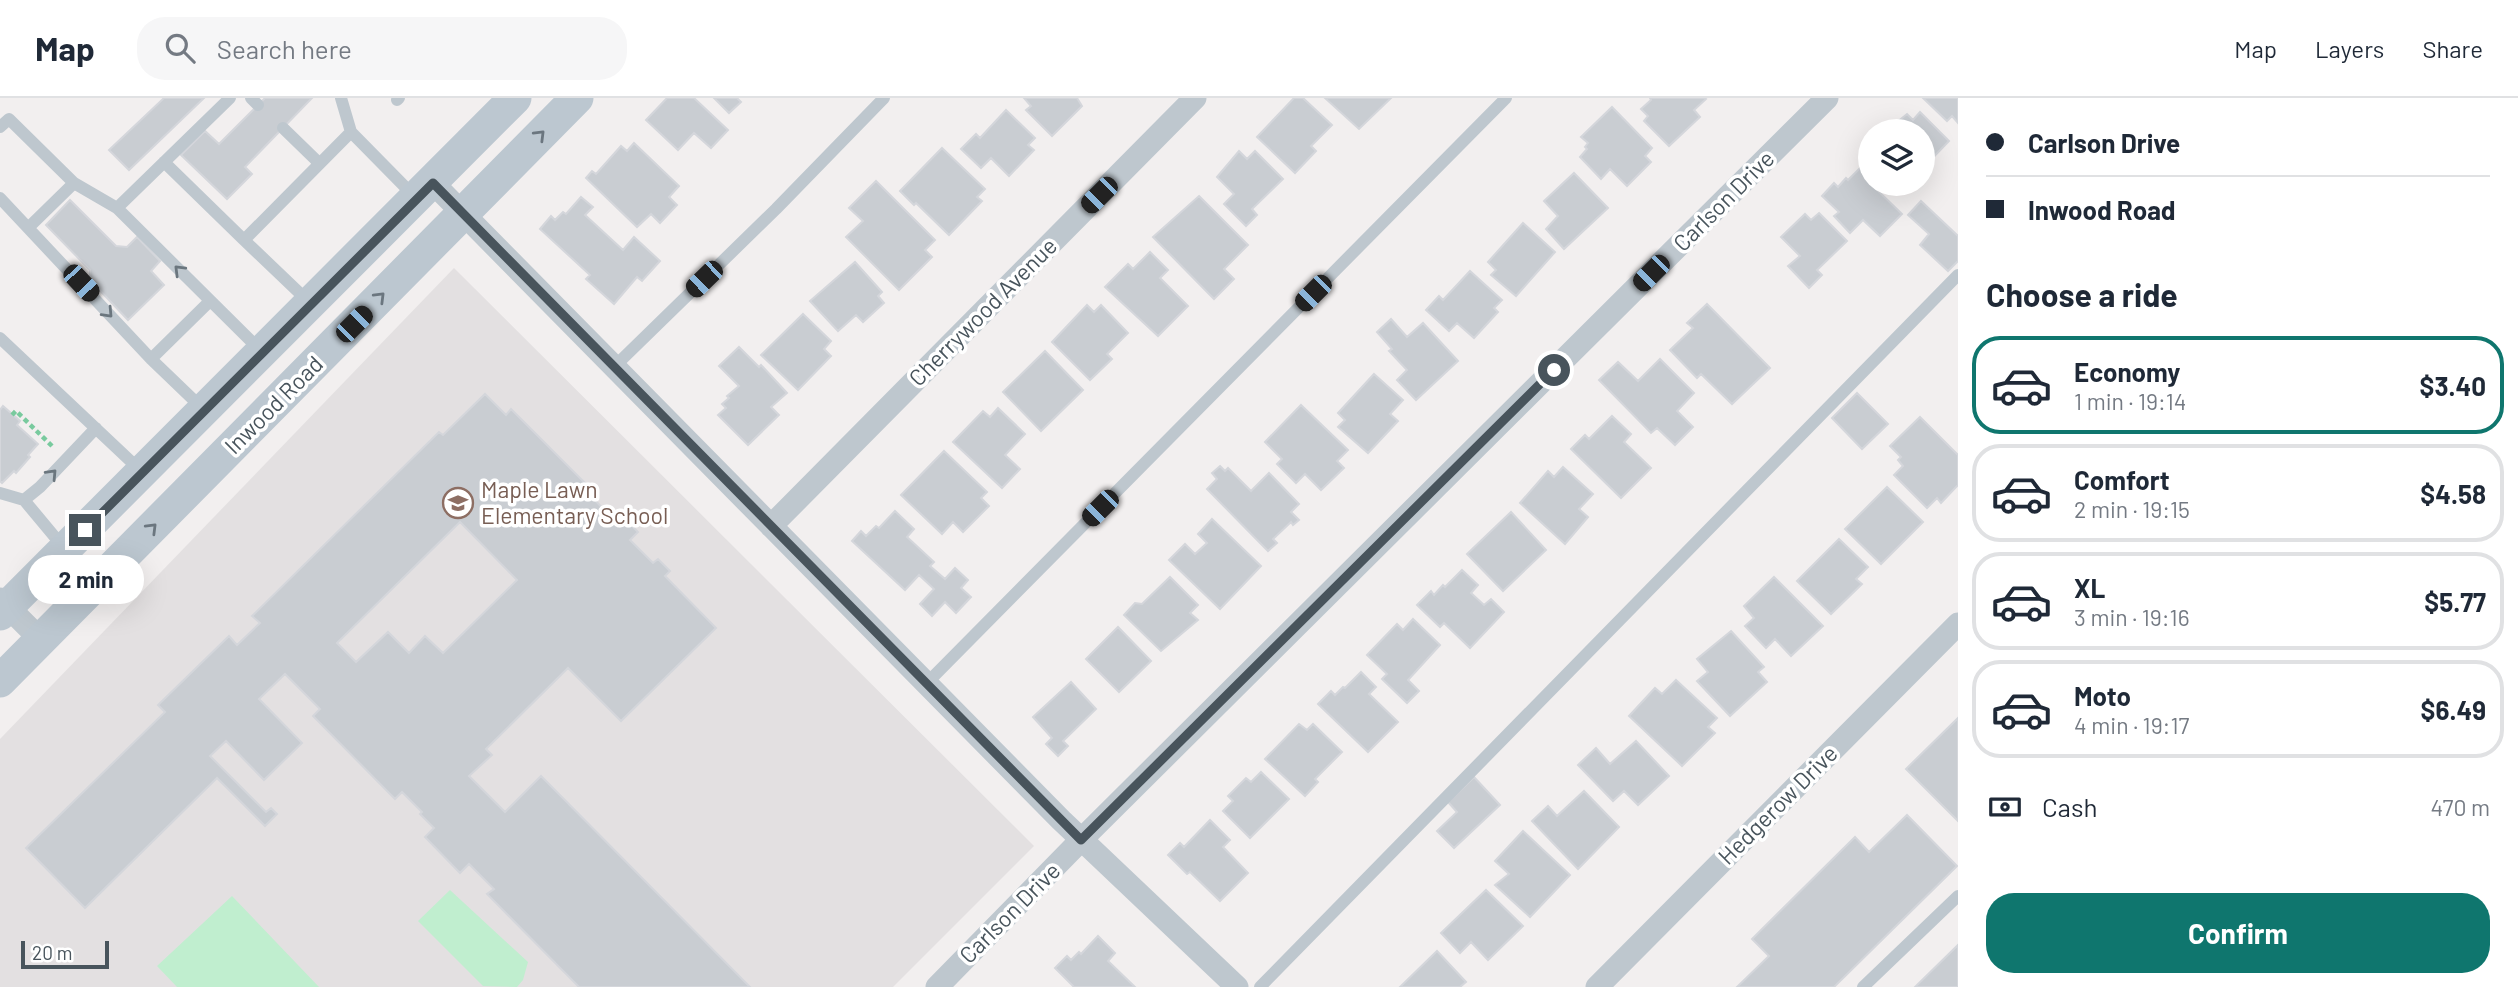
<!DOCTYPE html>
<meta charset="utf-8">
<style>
:root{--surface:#fff;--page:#f6f6f7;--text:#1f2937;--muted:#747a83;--line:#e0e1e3;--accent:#0f766e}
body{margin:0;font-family:Barlow,sans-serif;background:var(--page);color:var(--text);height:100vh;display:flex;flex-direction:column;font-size:26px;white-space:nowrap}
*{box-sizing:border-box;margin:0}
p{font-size:23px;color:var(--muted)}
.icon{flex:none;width:38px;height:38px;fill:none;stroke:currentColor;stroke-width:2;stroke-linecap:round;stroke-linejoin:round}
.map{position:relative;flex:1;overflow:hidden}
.drawer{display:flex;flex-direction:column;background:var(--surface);width:560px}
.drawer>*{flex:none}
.hud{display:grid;align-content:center;height:154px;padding:0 28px;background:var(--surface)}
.tools{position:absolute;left:1858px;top:21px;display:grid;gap:14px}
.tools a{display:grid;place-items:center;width:77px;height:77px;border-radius:50%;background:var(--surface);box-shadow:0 7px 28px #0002;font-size:35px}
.scale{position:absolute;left:21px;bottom:18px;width:88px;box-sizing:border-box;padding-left:7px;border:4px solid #48545c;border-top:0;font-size:19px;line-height:24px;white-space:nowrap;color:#48545c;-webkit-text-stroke:5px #fff;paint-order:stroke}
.end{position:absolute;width:32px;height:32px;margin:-16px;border:9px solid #48545c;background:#fff;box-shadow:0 0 0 4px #fff}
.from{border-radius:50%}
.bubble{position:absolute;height:49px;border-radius:24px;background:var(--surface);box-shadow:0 7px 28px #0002;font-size:23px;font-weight:700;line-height:49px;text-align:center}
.car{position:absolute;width:21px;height:42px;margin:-21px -10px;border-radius:9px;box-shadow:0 0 5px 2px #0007;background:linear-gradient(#222 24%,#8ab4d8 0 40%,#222 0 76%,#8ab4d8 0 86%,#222 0)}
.hud b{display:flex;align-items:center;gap:24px;height:66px;font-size:26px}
.hud b+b{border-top:2px solid var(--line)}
.hud i{width:18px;height:18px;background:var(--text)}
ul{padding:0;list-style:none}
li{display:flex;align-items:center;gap:21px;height:98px;margin:0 14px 10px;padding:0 14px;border:4px solid var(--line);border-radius:28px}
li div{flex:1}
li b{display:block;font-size:26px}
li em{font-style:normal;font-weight:700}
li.current{border-color:var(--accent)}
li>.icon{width:63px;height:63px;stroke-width:1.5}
h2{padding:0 28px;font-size:32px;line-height:84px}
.pay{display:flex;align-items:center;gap:18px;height:77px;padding:0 28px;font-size:26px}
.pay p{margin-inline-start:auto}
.primary-button{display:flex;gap:14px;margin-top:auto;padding:14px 28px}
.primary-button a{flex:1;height:80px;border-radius:28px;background:var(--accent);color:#fff;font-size:28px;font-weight:700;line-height:80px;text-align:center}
header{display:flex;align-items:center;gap:42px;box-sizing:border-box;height:98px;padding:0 35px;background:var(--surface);border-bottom:2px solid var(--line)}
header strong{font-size:33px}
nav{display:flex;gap:38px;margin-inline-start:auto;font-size:24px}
.search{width:490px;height:63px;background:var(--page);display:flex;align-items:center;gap:18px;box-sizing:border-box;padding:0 24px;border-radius:28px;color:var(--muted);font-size:26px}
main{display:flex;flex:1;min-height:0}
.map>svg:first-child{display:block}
</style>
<header>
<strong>Map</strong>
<div class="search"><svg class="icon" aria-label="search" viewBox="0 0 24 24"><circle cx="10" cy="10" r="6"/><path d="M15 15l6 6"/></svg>Search here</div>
<nav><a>Map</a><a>Layers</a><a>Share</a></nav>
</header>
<main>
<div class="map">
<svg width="1958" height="889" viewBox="0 0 1958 889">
<rect width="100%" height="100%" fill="#f2efef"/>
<path fill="#e3e0e1" d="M454,170L1034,748L893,889H0V641Z"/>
<path fill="#c0eecf" d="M450,792L528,864L523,882L517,889L483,888L418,823Z
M232,798L319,889H177L157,868Z"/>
<path fill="#c9cdd2" stroke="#d4d6db" stroke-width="2" fill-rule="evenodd" d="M164,0H204L129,72L109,52Z
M265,0H312L245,69L252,76L227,101L181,57L205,33L219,46Z
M667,0H694L728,32L711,50L694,35L678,52L646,22Z
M714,0H737L741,4L729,15Z
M1024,0H1077L1082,8L1052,38L1026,12L1031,8Z
M1294,0H1303L1332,27L1311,48L1316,53L1295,75L1257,39Z
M1325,0H1391L1359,31Z
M1650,0H1705L1706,1L1694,12L1700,19L1669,48L1644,23L1648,18L1641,11L1651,2Z
M1923,0H1958V25L1952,18L1947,23Z
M1612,9L1652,50L1645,58L1651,64L1627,88L1610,71L1601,81L1580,59L1587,51L1585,49L1588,45L1581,39Z
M1006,12L1035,40L1028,47L1034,52L1009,78L991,60L981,70L961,51L976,36L980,40Z
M1920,14L1949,43L1923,70V33H1886L1907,16L1913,22Z
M634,45L679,88L669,99L677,107L660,125L651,116L637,129L586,80L592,73L596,76L621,48L627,53Z
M942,50L985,91L977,99L982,103L949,137L916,105L914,107L900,93Z
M1239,53L1247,61L1255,53L1283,81L1252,111L1257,117L1246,128L1224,106L1234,96L1217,79Z
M1865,65L1871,70V86H1876L1873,88L1902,116L1880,138L1863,122L1850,135L1834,118L1839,114L1822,98L1834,85L1838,89L1846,80L1848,82Z
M1574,75L1608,110L1564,151L1546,131L1558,118L1544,103Z
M876,83L935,142L925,152L932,159L899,192L846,139L863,123L849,110Z
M1199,98L1248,147L1224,171L1234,181L1214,201L1153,139Z
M581,99L593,109L585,117L623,152L634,139L660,163L642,183L637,179L614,206L586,181L590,177L540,131L551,118L555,122L563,114L566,116Z
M70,102L116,148L127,149L137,139L160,163L151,173L164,187L128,222L90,182V172L46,127Z
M1921,103L1958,138V163L1948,173L1920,147L1929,136L1908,117Z
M1819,115L1847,143L1817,172L1822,177L1809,190L1788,168L1800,158L1781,139L1805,116L1811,122Z
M1523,125L1555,154L1516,198L1491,177L1496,172L1488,164Z
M1150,154L1168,172L1160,180L1188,208L1158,238L1105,189L1128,166L1133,171Z
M855,164L882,194L878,198L884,205L863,224L856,217L838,233L810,203Z
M1470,173L1502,202L1494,210L1498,214L1474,240L1457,225L1449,233L1426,212L1439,198L1443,202Z
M1707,206L1770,270L1732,306L1701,276L1697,280L1670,252L1693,230L1687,225Z
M1087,207L1094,214L1101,207L1128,235L1107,256L1112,261L1090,282L1052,244Z
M803,216L831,243L824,251L831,258L798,292L761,257Z
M1391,221L1407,239L1423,225L1458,263L1416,302L1397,282L1407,272L1389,253L1392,251L1377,234Z
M739,249L759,269L761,267L787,295L771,309L779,317L748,347L718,317L726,310L722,306L729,300L727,298L739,288L719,268Z
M1045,253L1083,292L1041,333L1003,294Z
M1660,261L1694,295L1677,313L1693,329L1675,347L1657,330L1651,335L1599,282L1618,264L1638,283Z
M1374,276L1403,302L1390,316L1398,323L1368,355L1338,329L1345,322L1338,315Z
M1857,295L1888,326L1862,351L1832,320Z
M485,296L506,317L511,311L589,389L585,392L620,428L626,422L638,434L630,442L653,465L658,461L670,473L665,478L716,530L621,623L568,570L486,651L492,657L469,678L505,714L541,678L750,889H579L487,796L494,791L469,766L460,775L425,739L434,730L420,716L422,714L402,694L395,701L313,618L320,611L285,576L259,601L302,645L264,682L226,643L210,658L266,714L271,710L277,716L265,728L217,680L85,810L26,750L165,614L158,607L229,538L237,547L260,525L252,518L439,334L443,337ZM460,424L517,482L443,555L425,538L409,555L388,534L356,564L337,545Z
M1301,307L1348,352L1337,363L1344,370L1321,392L1305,376L1296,385L1277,366L1282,361L1265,344Z
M3,308L20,323L17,327L38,346L28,357L30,359L16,375L14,373L2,385L0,383V312Z
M998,310L1025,336L1005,357L1020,371L1002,390L953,344L983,313L990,319Z
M1612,318L1631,336L1624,344L1651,370L1621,400L1571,351L1585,337L1589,341Z
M1920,319L1958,357V387L1941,405L1937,400L1927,410L1894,377L1903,368L1898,362L1901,359L1890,348Z
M944,353L987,394L981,400L989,408L963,434L953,424L942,436L901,397Z
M1220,368L1225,373L1228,370L1251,393L1269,375L1299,406L1291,414L1299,422L1293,427L1291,424L1273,441L1277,445L1268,453L1207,391L1217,381L1212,375Z
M1563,369L1593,396L1579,411L1588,419L1565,446L1520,405L1548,373L1554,379Z
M1887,389L1923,424L1881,466L1845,431Z
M895,413L914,431L907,439L934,464L930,468L945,481L955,470L968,482L961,490L971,499L956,515L945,504L932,518L920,506L934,491L919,477L905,492L852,443L861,433L866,438L876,428L879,430Z
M1511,414L1546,452L1503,493L1467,456Z
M1212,421L1261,468L1220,511L1169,462L1185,446L1195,456L1207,445L1198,436Z
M1839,441L1868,469L1856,481L1862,486L1831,516L1797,483Z
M1462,472L1478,487L1471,495L1484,507L1491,501L1504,514L1470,550L1444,525L1440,529L1417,507L1431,493L1434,497L1443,487L1445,489Z
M1170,479L1198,507L1190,515L1198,522L1161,553L1124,517L1135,505L1142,506Z
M1774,479L1823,528L1791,558L1775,541L1766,550L1745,528L1754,520L1744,508Z
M1413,521L1440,547L1408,582L1419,593L1407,605L1382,581L1387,576L1367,557L1397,526L1403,532Z
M1118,529L1151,563L1119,594L1086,561Z
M1731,533L1764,569L1758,574L1767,584L1730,618L1697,583L1708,574L1697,561Z
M1361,574L1376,589L1369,596L1398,624L1368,654L1318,606L1331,593L1335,597L1343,589L1345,590Z
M1676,582L1717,620L1708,629L1715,635L1682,668L1629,618L1655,590L1662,596Z
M1071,584L1096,611L1063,643L1068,648L1058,658L1046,646L1052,640L1033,619Z
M1958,620V723L1906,671Z
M1299,626L1307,632L1313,626L1342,654L1315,681L1318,684L1305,698L1265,661Z
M1636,643L1669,678L1638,707L1624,693L1613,703L1578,667L1596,650L1610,666Z
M1261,674L1289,701L1250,740L1223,713L1233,703L1228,698L1246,680L1251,684Z
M1474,679L1500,707L1454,750L1437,733L1457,714L1448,704Z
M1584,693L1619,729L1578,771L1532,723L1548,708L1557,718Z
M1907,717L1957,768L1834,889H1737L1769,858L1752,841L1855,739L1869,754Z
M1210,722L1230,742L1223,749L1248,775L1220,803L1190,774L1187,776L1168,757L1180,745L1184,749Z
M1523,733L1570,777L1530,819L1495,787L1509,776L1495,763Z
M1486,792L1523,828L1488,862L1471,844L1460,855L1441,835Z
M1098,838L1115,855L1108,863L1135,889H1074L1055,870L1067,858L1071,862L1079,854L1081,856Z
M1958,847V889H1915Z
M1437,853L1466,884L1460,889H1400Z"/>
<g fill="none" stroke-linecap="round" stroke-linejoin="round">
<path stroke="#79ca9e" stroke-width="4.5" stroke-dasharray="5 3.5" stroke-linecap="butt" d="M12,317L16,313L52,348"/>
<path stroke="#bec7ce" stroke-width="12" d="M251,0L258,7
M397,2L399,0
M0,29L9,21L74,85
M283,30L319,65
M351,34L414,98
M164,64L244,142L351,34L341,0
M0,100L151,261L202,310
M117,110L230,0
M29,129L74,85L117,110L260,252
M244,142L310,205
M0,240L140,372
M151,261L210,203
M614,269L776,111L884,0
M0,395L24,402L40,389L96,330
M24,402L64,450
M926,586L1506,0
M1260,889L1958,177
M1863,889L1958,798"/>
<path stroke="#bec7ce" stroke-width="23" d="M433,85L1061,722L1237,889
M771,428L1195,0
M0,501L41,542
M937,889L1081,742L1827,0
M1597,889L1958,526"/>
<path stroke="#bcc7d0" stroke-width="33" d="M0,516L515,0
M0,583L577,0"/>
</g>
<defs><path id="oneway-chevron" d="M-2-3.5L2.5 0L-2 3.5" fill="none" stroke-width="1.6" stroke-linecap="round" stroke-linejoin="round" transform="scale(1.75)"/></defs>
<g stroke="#6b767f">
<use href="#oneway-chevron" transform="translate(540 37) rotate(-45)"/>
<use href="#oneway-chevron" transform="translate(380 199) rotate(-45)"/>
<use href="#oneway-chevron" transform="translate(152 430) rotate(-45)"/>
</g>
<g stroke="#6b767e">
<use href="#oneway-chevron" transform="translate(179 172) rotate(-135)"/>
<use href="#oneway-chevron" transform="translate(108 215) rotate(47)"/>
<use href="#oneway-chevron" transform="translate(52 376) rotate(-47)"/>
</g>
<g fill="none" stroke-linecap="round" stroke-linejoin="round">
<path stroke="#48545c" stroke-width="9" d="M85,432L433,85L1081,742L1554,272"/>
</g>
<defs>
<g id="school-ring" transform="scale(1.575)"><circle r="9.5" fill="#fff" stroke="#8d6e63" stroke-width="1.5"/><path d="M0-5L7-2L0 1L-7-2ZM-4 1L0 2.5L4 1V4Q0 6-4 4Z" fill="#8d6e63"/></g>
</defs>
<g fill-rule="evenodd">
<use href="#school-ring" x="458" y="405"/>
</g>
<g text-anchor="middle" stroke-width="7" stroke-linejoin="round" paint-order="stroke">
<g font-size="23" fill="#48545c" stroke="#fff">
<text transform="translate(1724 103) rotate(-45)" y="8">Carlson Drive</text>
<text transform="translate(983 214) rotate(-45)" y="8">Cherrywood Avenue</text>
<text transform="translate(274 307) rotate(-45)" y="8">Inwood Road</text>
<text transform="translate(1778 707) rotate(-45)" y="8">Hedgerow Drive</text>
<text transform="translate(1010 815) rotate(-45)" y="8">Carlson Drive</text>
</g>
<g font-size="23" fill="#785e54" stroke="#fff" text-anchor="start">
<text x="481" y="400">Maple Lawn<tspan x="481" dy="26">Elementary School</tspan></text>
</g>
</g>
</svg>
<div class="tools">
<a><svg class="icon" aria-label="layers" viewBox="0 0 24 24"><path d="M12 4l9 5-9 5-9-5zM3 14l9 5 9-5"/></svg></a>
</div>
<div class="scale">20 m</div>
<i class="end from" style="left:1554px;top:272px"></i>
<i class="end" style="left:85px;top:432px"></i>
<div class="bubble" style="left:28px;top:457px;width:116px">2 min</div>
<i class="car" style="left:1099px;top:97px;rotate:225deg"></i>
<i class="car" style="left:1651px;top:175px;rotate:225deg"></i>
<i class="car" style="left:704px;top:181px;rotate:226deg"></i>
<i class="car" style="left:81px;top:185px;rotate:137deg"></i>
<i class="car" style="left:1313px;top:195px;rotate:225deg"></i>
<i class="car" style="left:354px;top:226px;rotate:45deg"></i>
<i class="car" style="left:1100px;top:410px;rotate:225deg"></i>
</div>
<section class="drawer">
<div class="hud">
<b><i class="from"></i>Carlson Drive</b>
<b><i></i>Inwood Road</b>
</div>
<h2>Choose a ride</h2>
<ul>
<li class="current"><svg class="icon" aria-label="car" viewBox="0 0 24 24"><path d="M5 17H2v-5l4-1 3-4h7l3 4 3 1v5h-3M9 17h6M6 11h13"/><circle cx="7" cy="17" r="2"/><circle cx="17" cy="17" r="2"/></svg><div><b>Economy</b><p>1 min · 19:14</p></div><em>$3.40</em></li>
<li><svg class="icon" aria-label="car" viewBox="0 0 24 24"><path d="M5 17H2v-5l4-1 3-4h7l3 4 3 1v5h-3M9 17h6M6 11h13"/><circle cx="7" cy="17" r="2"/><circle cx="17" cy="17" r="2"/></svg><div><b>Comfort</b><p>2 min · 19:15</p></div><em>$4.58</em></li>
<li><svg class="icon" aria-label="car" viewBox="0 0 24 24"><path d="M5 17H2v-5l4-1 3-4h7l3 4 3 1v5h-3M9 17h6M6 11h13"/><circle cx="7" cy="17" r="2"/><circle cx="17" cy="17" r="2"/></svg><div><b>XL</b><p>3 min · 19:16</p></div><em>$5.77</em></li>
<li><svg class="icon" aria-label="car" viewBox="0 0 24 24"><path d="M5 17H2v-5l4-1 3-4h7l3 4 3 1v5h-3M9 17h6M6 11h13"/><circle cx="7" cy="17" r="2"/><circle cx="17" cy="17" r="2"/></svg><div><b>Moto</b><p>4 min · 19:17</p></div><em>$6.49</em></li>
</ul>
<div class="pay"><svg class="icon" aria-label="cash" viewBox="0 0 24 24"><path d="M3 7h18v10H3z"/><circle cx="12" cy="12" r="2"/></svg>Cash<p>470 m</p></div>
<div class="primary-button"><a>Confirm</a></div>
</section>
</main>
